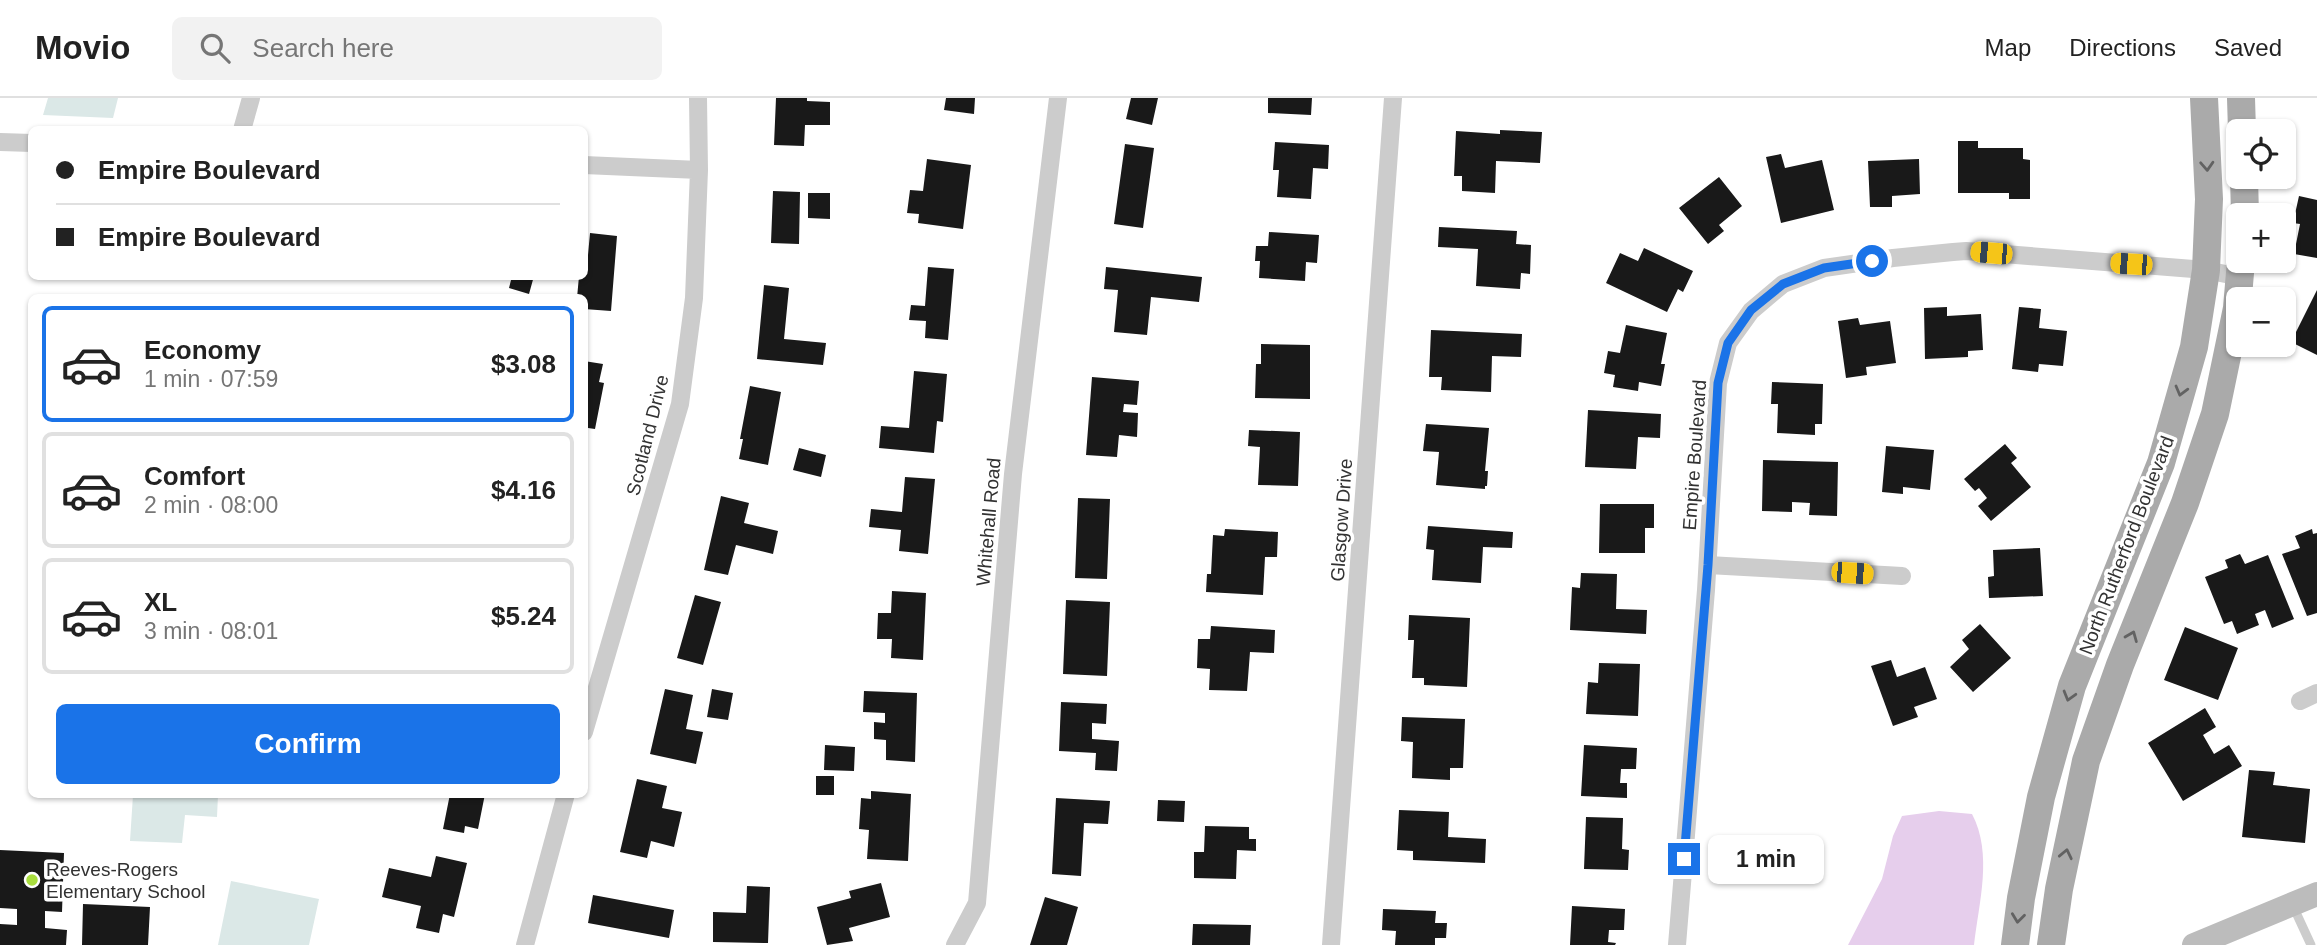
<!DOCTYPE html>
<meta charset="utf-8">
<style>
:root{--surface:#fff;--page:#f2f2f2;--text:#222;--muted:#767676;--line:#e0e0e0;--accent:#1a73e8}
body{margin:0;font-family:Helvetica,sans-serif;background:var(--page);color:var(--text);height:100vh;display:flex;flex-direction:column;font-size:26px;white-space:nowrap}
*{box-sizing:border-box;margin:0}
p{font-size:23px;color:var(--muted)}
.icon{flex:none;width:38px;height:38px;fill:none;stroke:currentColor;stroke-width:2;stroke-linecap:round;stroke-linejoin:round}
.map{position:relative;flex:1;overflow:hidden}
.side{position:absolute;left:28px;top:196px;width:560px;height:504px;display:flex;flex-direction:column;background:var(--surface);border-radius:10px;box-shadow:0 2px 5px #0004}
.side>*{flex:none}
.top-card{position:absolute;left:28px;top:28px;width:560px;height:154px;border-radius:10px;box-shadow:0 2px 5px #0004;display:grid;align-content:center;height:154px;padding:0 28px;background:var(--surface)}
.buttons{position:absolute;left:2226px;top:21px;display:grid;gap:14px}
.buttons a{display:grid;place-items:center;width:70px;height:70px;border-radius:10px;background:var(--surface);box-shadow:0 2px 5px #0004;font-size:35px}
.end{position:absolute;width:32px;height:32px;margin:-16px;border:9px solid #1a73e8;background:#fff;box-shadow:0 0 0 4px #fff}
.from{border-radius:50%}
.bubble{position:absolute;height:49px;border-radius:10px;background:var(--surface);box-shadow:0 2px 5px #0004;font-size:23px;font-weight:700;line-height:49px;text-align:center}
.car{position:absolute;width:21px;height:42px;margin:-21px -10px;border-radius:9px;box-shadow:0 0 5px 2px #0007;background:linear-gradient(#f5c518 24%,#345 0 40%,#f5c518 0 76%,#345 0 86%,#f5c518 0)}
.top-card b{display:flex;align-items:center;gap:24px;height:66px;font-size:26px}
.top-card b+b{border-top:2px solid var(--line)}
.top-card i{width:18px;height:18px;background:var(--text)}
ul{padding:12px 0 0;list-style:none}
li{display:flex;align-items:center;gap:21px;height:116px;margin:0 14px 10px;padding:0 14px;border:4px solid var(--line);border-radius:10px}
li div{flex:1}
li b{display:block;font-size:26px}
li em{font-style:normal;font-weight:700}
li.on{border-color:var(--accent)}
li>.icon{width:63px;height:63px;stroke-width:1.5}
.button{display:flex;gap:14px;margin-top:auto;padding:14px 28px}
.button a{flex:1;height:80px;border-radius:10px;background:var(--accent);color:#fff;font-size:28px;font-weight:700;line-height:80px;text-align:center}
header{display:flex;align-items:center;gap:42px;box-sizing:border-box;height:98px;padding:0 35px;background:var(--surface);border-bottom:2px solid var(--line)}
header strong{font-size:33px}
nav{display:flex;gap:38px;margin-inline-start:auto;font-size:24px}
.search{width:490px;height:63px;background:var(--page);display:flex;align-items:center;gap:18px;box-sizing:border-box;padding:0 24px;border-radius:10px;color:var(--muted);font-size:26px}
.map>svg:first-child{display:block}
</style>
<header>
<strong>Movio</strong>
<div class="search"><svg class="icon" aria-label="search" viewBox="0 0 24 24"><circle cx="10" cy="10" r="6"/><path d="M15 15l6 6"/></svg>Search here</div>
<nav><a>Map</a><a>Directions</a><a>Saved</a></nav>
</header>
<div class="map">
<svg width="2317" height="847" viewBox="0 0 2317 847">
<rect width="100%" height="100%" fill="#fff"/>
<path fill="#dbe8e7" d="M48,0H118L113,20L43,17Z
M133,697H218L217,719L185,717L182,745L130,743Z
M231,783L319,801L309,847H218Z"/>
<path fill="#e6ceec" d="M1939,713L1972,716C1993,756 1979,804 1974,847H1848L1882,781L1893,738L1902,718Z"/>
<path fill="#191919" d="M776,0H807V3L830,4V27H805L804,48L774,47Z
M946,0H975L974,16L944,12Z
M1131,0H1158L1152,27L1126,21Z
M1268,0H1312L1311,17L1268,15Z
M1500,32L1542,34L1540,65L1496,63L1495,95L1462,93V78H1454L1456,33L1500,36Z
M1958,43H1978V50H2023V61L2030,62V101H2009V95H1958Z
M1275,44L1329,47L1328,71L1313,70L1311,101L1277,99L1279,72H1273Z
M1125,46L1154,50L1143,130L1114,126Z
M1781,56L1785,70L1822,62L1834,112L1781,125L1766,59Z
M927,61L971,67L963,131L918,125L919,116L907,115L910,92L923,93Z
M1919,61L1920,96L1892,98V109H1870L1868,63Z
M1719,79L1742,108L1719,127L1724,133L1708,146L1679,110Z
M773,93L800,94L799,146L771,145Z
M808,95H830V121L808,120Z
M2299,98L2317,102V160L2294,156L2300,126L2293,125Z
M1439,129L1517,133L1516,146L1531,147L1530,176L1521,175L1520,191L1476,188L1478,151L1438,149Z
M1269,134L1319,137L1317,165L1306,164L1305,183L1259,180L1260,163H1255L1256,148H1268Z
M590,135L617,138L611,213L584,211V200H577L579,178H584V157H588Z
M1644,150L1693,173L1683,194L1678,191L1667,214L1606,185L1620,155L1638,163Z
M928,169L954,171L948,242L925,240L926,223L909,222L911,207L925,208Z
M1106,169L1202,179L1199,204L1151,199L1147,237L1114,234L1118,192L1104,191Z
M512,178H534L529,196L509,190Z
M764,187L789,190L784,241L826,245L823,267L757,261Z
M2317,192V257L2291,244Z
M1947,209V218L1981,216L1983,252L1968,253V259L1925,261L1924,210Z
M2019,209L2041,211L2039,230L2067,233L2063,268L2039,266L2038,274L2012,271Z
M1858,220L1860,227L1890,223L1896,265L1866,269L1867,277L1846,280L1838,223Z
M1626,227L1667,235L1661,266H1665L1661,288L1639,284L1638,293L1613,289L1615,277L1604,275L1608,253L1620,255Z
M1431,232L1522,236L1521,259L1492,258L1491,294L1441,292L1442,279H1429Z
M1261,246L1310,247V301L1255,300L1256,266H1261Z
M584,263L603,266L599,284L604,285L595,331L588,330L586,341Z
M914,273L947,276L943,324L937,323L934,355L879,350L881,328L909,330Z
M1092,279L1139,283L1137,307L1124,306L1123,314L1138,315L1137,339L1119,337L1117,359L1086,357Z
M1772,284L1823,286L1822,326H1815V337L1777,335L1778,306H1771Z
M750,288L781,294L768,367L739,361L743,341H740Z
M1588,312L1661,316L1660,340L1638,339L1636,371L1585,369Z
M1426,326L1489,330L1485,373H1488L1487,388H1485V391L1436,387L1439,354L1423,353Z
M1249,332L1300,334L1298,388L1258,387L1260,349L1248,348Z
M2005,346L2017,360L2011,365L2031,389L1991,423L1978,408L1987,400L1979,390L1975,393L1964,381Z
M1886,348L1934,352L1930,392L1903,389V396L1882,394Z
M799,350L826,357L821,379L793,372Z
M1763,362L1838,364L1837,418L1809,417L1810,405L1792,404V414L1762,413Z
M905,379L935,381L928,456L899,453L901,432L869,429L871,411L902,414Z
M721,398L749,405L744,425L778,433L773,456L736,447L728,477L704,472Z
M1078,400L1110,401L1107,481L1075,480Z
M1600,406H1654V430H1645V455H1599Z
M1428,428L1513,434L1512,450L1483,449L1481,485L1432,482L1434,452L1426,451Z
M1225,431L1278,434L1277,459H1265L1263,497L1206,494L1207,476H1211L1213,437L1224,438Z
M2312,431L2313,436L2317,435V515L2307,518L2282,456L2300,450L2295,438Z
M2040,450L2043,498L1989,500L1988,479L1994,478L1993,452Z
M2240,456L2245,466L2268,457L2294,521L2272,530L2265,512L2255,516L2259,527L2237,536L2232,523L2224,526L2205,479L2228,470L2225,462Z
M1581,475L1617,476L1616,511L1647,512L1646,536L1570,532L1572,489L1580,490Z
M892,493L926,495L923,562L891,560L892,541H877L878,515H891Z
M695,497L721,504L703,567L677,560Z
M1066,502L1110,504L1107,578L1063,576Z
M1409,517L1470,520L1467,589L1424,587V580H1412L1414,542H1408Z
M1980,526L2011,560L1973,594L1950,569L1969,551L1962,542Z
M1211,528L1275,532L1274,555L1250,554L1247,593L1209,592L1210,571L1197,570L1198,541H1210Z
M2185,529L2238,550L2218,602L2164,582Z
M1891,562L1897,579L1925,569L1937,601L1914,609L1918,619L1893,628L1871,568Z
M1599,565L1640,566L1638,618L1586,616L1588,584L1598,585Z
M665,591L693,597L686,631L703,634L696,666L650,656Z
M712,591L733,595L728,622L707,619Z
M864,593L917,595L915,664L886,662V642L874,641V624L885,625V615L863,614Z
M1061,604L1107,606L1106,626L1092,625V641L1119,643L1117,673L1095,672L1096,655L1059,653Z
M2205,610L2216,629L2203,637L2214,656L2229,647L2242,668L2183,703L2148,645Z
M1402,619L1465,621L1463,670H1450V682L1412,680L1413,644L1401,643Z
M825,647L855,649L854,673L824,672Z
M1584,647L1637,650L1636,671H1621L1620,685H1627V700L1581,698Z
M2249,672L2275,674L2273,687L2310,691L2305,745L2242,739Z
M816,678H834V697H816Z
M637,681L667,688L662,710L682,714L674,749L651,743L647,760L620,754Z
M871,693L911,696L908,763L867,761L869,732L859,731L861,700L871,701Z
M450,696H485L478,731L465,728L464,735L443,731Z
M1056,700L1110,703L1108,726L1084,725L1081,778L1052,776Z
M1158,702L1185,703L1184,724L1157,723Z
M1399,712L1449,714L1448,739L1486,741L1485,765L1413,762V753L1397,752Z
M1586,719L1623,720L1622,751L1629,752L1628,772L1584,771Z
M1205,728L1249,729V741H1256V753L1237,752L1236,781L1194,780V754H1204Z
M0,752L64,755L62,814L45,813V830L67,832L66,847H0V826L17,827V811L0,810Z
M436,758L467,765L454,819L443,816L439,835L416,830L421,808L382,799L389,770L431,779Z
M881,785L890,819L849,830L853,843L827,847L817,809L851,800L849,793Z
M747,788L770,789L768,845L713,844V814L746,815Z
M593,797L674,812L669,840L588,825Z
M1045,799L1078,809L1067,847H1030Z
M83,806L150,809L148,847H82Z
M1572,808L1625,811L1624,832H1609L1608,844L1616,845L1615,847H1570Z
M1383,811L1436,813L1435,825H1447L1446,840H1435V847H1395L1396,833L1382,832Z
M1193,826L1251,827L1250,847H1192Z"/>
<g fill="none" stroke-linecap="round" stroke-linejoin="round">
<path stroke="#ccc" stroke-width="9" d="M2293,808L2311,847"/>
<path stroke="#ccc" stroke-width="18" d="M242,32L251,0
M0,44L32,45
M584,67L699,72
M1708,467L1902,478
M2300,603L2317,595
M584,634L680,306L694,200L699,72L698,0
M525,847L566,696
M955,847L977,805L1013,376L1058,0
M1331,847L1393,0
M1677,847L1706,492L1718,285L1728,245L1751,213L1783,186L1824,170L1893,160L1953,154L1966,153L2206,172L2240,179"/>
<path stroke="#bcbcbc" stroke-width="24" d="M2194,847L2317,796"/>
<path stroke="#aaa" stroke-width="28" d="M2241,0L2242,33
M2244,79L2245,117
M2015,847L2021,800L2041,699L2072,588L2161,365L2194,249L2206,172L2209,101L2204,0
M2051,847L2059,791L2086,663L2120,567L2185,405L2215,316L2237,210L2241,163"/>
</g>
<defs><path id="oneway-chevron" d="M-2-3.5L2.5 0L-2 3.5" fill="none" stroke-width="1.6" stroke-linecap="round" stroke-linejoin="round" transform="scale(1.75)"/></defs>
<g stroke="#626262">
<use href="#oneway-chevron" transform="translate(2207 68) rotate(87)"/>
<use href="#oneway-chevron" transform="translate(2181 293) rotate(105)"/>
<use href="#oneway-chevron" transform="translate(2132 538) rotate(-68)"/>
<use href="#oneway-chevron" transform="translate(2069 598) rotate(106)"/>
<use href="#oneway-chevron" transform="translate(2066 756) rotate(-78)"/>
<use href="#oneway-chevron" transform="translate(2018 820) rotate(97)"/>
</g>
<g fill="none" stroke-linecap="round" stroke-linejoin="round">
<path stroke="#1a73e8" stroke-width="9" d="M1684,761L1708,467L1718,285L1728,245L1751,212L1783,186L1824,170L1872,163"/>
</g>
<circle fill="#a9de3e" stroke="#fff" stroke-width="2.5" cx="32" cy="782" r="7"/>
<g text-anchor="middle" stroke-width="7" stroke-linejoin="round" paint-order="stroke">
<g font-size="19" fill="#323232" stroke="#fff">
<text transform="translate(647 337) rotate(-76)" y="7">Scotland Drive</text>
<text transform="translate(1694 357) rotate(-86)" y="7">Empire Boulevard</text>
<text transform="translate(1341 422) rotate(-86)" y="7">Glasgow Drive</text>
<text transform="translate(988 424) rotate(-85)" y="7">Whitehall Road</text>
<text transform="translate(2126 447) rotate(-69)" y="7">North Rutherford Boulevard</text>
</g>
<g font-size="19" fill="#323232" stroke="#fff" text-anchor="start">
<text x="46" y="778">Reeves-Rogers<tspan x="46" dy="22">Elementary School</tspan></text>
</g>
</g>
</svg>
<div class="buttons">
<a><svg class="icon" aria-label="locate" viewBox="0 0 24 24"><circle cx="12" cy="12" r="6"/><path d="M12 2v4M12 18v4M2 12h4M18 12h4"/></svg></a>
<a>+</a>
<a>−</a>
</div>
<i class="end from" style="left:1872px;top:163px"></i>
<i class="end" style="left:1684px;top:761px"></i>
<div class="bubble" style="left:1708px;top:737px;width:116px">1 min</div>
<i class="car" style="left:1991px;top:155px;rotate:275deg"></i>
<i class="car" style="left:2131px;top:166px;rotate:274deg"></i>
<i class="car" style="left:1852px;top:475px;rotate:94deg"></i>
<div class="top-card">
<b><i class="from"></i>Empire Boulevard</b>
<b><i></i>Empire Boulevard</b>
</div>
<section class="side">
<ul>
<li class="on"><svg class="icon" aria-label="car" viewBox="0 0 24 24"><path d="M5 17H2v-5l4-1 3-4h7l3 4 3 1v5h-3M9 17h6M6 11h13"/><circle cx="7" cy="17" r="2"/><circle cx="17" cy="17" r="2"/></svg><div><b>Economy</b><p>1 min · 07:59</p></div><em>$3.08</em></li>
<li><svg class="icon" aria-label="car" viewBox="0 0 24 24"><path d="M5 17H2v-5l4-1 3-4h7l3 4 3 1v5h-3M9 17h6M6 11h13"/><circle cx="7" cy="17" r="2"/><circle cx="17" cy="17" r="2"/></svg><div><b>Comfort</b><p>2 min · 08:00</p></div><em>$4.16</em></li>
<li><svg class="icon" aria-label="car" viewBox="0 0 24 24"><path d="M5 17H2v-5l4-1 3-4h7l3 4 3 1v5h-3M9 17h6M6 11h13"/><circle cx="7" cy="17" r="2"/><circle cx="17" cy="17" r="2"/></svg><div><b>XL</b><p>3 min · 08:01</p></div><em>$5.24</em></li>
</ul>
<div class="button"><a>Confirm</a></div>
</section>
</div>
